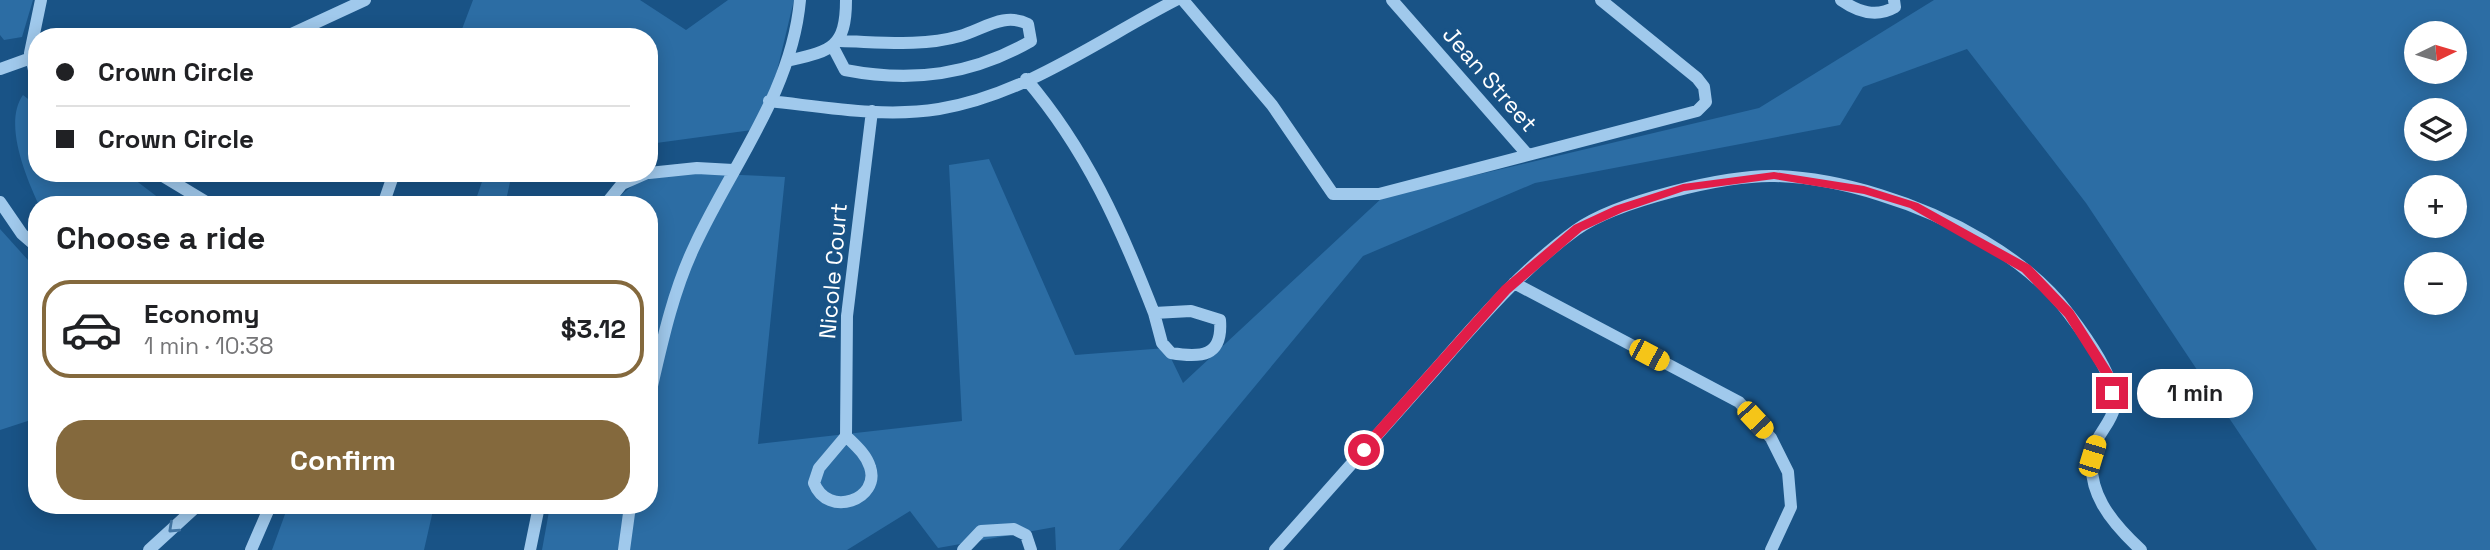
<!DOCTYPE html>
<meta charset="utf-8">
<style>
:root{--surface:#fff;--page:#f6f6f6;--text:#202124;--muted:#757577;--line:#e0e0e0;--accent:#84693d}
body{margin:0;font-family:"Space Grotesk",sans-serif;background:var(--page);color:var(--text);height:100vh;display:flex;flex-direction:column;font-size:26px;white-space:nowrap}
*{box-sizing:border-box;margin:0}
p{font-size:23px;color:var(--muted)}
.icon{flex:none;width:38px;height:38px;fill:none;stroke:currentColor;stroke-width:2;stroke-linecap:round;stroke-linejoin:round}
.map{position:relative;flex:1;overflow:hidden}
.sheet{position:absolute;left:28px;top:196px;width:630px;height:318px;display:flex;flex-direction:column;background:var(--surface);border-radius:28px;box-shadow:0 4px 18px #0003}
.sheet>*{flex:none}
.guide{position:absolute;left:28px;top:28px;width:630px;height:154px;border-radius:28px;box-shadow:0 4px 18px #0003;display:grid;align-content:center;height:154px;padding:0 28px;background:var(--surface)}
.needle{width:46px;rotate:85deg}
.controls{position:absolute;left:2404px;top:21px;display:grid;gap:14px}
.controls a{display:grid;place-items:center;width:63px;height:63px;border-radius:50%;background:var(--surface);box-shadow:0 4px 18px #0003;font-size:35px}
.end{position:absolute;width:32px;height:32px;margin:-16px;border:9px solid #e11d48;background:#fff;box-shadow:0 0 0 4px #fff}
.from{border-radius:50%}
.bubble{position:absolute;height:49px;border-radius:24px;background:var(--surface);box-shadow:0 4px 18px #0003;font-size:23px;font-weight:800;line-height:49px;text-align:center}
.car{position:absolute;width:21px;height:42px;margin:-21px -10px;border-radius:9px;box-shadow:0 0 5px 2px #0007;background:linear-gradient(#f5c518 24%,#345 0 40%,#f5c518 0 76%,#345 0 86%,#f5c518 0)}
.guide b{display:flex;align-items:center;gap:24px;height:66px;font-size:26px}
.guide b+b{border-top:2px solid var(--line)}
.guide i{width:18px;height:18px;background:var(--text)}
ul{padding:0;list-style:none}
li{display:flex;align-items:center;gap:21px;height:98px;margin:0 14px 10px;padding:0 14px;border:4px solid var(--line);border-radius:28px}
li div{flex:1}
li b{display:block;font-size:26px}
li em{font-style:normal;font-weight:800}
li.current{border-color:var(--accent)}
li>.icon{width:63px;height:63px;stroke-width:1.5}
h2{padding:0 28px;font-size:32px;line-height:84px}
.cta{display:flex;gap:14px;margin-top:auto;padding:14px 28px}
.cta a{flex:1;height:80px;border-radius:28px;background:var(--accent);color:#fff;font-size:28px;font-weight:800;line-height:80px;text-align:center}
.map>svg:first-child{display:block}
</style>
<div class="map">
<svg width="2490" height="550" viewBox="0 0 2490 550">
<rect width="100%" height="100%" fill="#195386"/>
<path fill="#2c6da4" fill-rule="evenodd" d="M0,0H33L22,37L4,40L0,35Z
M473,0H640L686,30L728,0H794L771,96L752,130L649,144V37H459Z
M1934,0H2490V550H2317L2086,203L1967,49L1863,87L1840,125L1535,183L1363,256L1119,550H1056L1055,527L938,548L910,511L847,550H542L550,506H649V205H609L650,171L785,177L758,444L962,421L949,165L989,159L1075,355L1166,348L1183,383L1383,197L1759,108ZM2417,33H2455V72H2417ZM2417,110H2455V149H2417ZM2417,187H2455V226H2417ZM2417,264H2455V303H2417Z
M23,95L37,106V173H126L168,205H39C26,177 3,123 23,95Z
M485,173H512L505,205H474Z
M0,229L37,270V418L0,430Z
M288,506H434L424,550H272Z"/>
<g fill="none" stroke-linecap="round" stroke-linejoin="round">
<path stroke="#a0c9ec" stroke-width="12" d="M1183,0L1272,105L1333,194H1379L1697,111L1706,102L1704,87L1697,78L1601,0
M1392,0L1527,154
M1841,0C1858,12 1876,18 1895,7L1894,0
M285,37L365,0
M834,49L845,70C912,83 972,75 1031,41L1028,24C1004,12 984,29 960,36C922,47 880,42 840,41
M787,61C830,51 846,49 846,0
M0,69L31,58
M1026,79C1086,149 1121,228 1154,313
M37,83L30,53L41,0
M769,101C825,107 883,118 939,109C1025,95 1100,39 1176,0
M158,173L211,205
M649,173L697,168L733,170
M0,202L22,234L37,247
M383,205L394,173
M605,205L622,184L647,173
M1514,283L1739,402L1771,438L1788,472L1791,507L1771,550
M1191,311L1220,320C1223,357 1201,358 1171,353L1162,343L1154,313Z
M649,399C661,347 672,293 695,245C732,165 792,91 800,0
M846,436L847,316L872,111
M846,436C855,445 866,454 870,467C881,499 828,519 814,483L819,468Z
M149,550L197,506
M251,550L270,506
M530,550L539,506
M624,550L630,506
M963,550L981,531L1014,529L1026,535L1031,550
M1275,550C1328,490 1381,431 1434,371C1478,321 1522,269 1576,230C1615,202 1727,174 1775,176C1809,177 1848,185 1880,195C1946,215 2027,257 2069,314C2085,335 2119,381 2114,408C2112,421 2098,434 2094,447C2083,490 2112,523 2141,550"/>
</g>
<defs><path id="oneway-chevron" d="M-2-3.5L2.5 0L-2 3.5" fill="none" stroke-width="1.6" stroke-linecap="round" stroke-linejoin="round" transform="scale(1.75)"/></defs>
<use stroke="#4276a5" href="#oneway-chevron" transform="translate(173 528) rotate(137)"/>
<path fill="#e11d48" d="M1774,172L1864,186L1918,203L2030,265L2073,310L2115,376L2116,396H2108L2103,377L2065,317L2022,272L1910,208L1864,194L1774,179L1684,191L1623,212L1582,231L1510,293L1368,454H1359V446L1502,286L1574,225L1615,206L1683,184Z"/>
<g text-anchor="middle" stroke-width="7" stroke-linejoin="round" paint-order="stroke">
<g font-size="23" fill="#fff" stroke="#195386">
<text transform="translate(1490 79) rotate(49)" y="8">Jean Street</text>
<text transform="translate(833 271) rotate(-85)" y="8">Nicole Court</text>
</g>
</g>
</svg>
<div class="controls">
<a><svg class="needle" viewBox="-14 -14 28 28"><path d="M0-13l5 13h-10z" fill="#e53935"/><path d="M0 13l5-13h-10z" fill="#757577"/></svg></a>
<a><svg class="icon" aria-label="layers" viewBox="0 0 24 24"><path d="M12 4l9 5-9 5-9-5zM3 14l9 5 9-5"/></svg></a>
<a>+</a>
<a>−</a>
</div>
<i class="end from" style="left:1364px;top:450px"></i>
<i class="end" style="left:2112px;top:393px"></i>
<div class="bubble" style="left:2137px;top:369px;width:116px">1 min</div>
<i class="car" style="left:1649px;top:355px;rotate:118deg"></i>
<i class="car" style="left:1755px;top:420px;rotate:137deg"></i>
<i class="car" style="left:2092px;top:456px;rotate:17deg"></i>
<div class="guide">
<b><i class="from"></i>Crown Circle</b>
<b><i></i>Crown Circle</b>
</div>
<section class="sheet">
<h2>Choose a ride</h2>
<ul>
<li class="current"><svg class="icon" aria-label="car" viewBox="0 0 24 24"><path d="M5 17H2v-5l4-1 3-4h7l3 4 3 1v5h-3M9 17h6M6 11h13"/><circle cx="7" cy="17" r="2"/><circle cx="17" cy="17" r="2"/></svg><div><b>Economy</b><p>1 min · 10:38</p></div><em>$3.12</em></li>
</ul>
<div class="cta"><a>Confirm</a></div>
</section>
</div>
